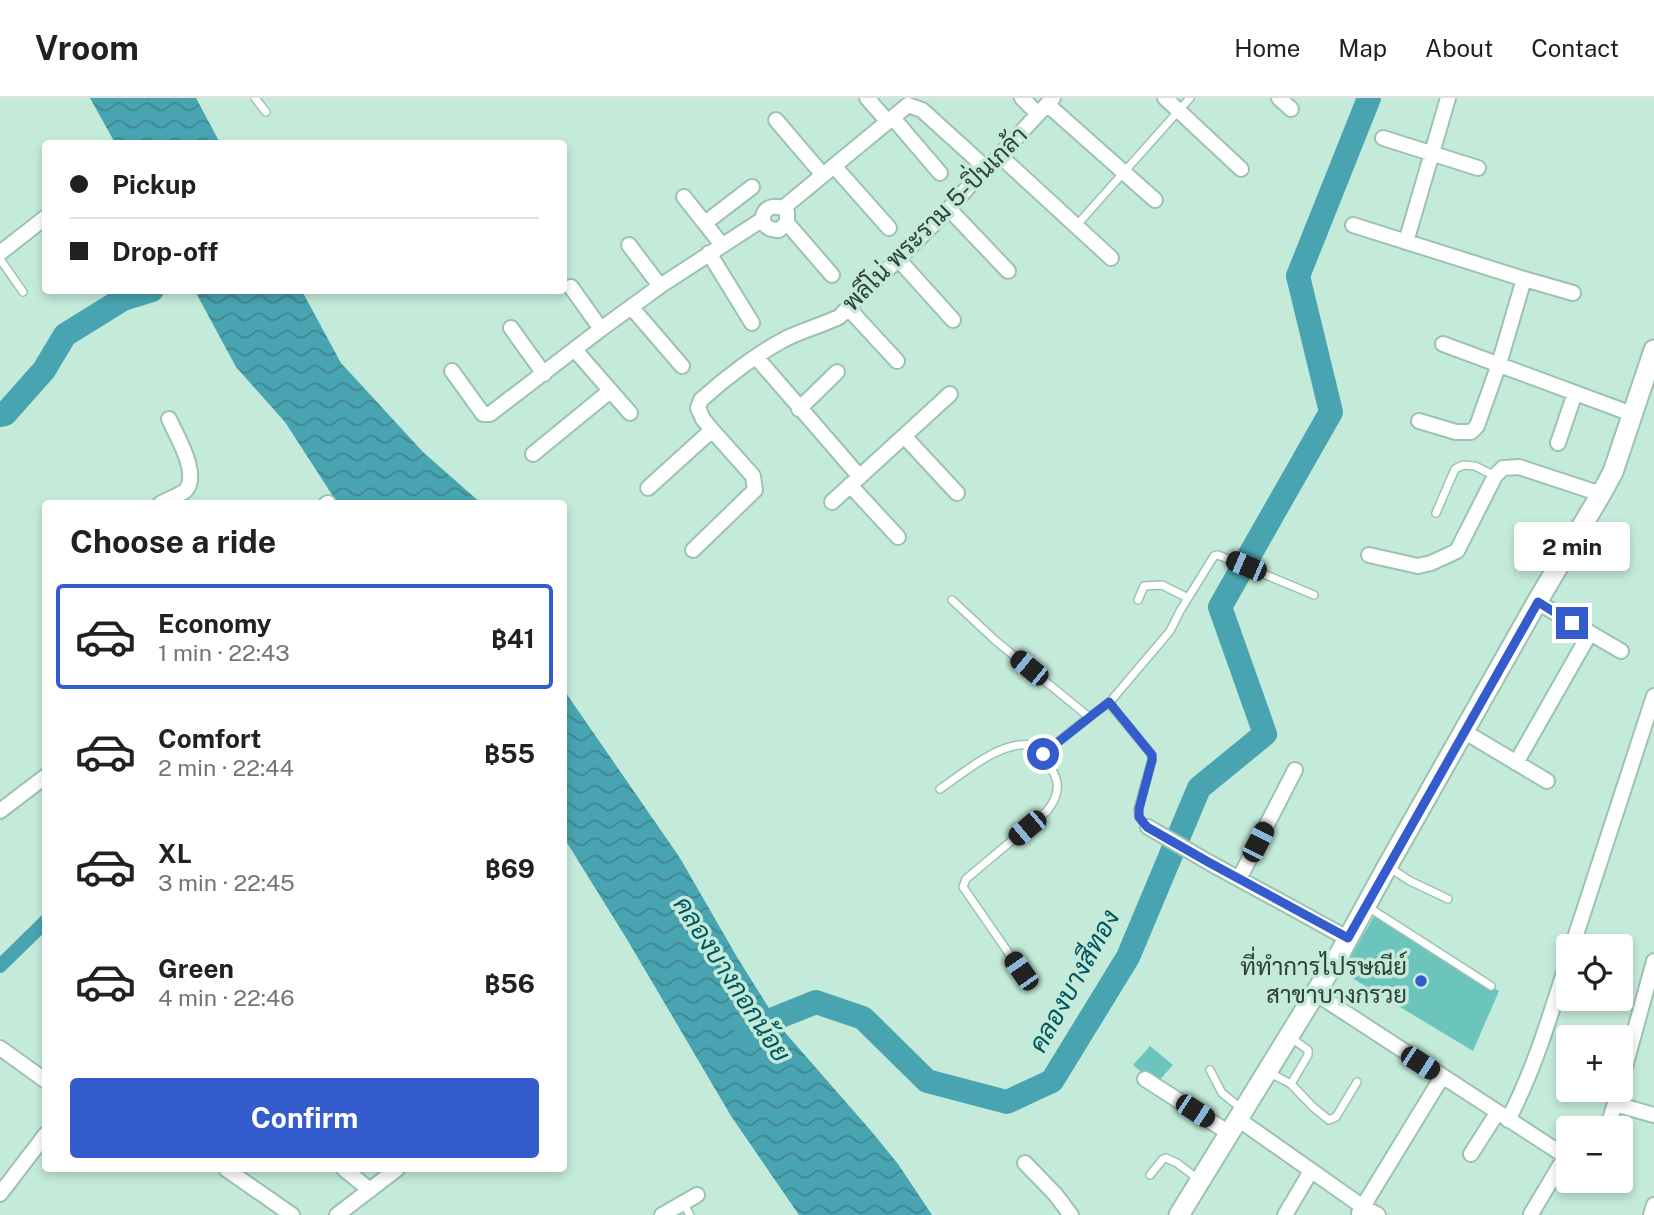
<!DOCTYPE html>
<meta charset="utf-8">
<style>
:root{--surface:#fff;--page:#f2f2f2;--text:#202124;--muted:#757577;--line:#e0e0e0;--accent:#355ccd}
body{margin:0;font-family:"Public Sans",Sarabun,sans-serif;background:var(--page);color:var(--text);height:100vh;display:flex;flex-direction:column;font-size:26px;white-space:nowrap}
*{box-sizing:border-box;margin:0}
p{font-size:23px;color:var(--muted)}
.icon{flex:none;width:38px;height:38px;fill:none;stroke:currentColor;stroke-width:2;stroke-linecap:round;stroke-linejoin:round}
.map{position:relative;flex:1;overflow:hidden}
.panel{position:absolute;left:42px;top:402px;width:525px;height:672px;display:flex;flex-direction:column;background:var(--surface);border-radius:7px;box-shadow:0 4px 10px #0003}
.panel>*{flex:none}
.top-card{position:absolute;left:42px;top:42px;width:525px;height:154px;border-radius:7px;box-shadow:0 4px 10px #0003;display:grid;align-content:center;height:154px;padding:0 28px;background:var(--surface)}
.controls{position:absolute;left:1556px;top:836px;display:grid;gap:14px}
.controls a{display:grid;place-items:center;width:77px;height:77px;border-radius:7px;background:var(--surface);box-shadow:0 4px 10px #0003;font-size:35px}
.end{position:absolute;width:32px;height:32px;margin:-16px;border:9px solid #355ccd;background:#fff;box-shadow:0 0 0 4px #fff}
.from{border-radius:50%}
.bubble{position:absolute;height:49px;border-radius:7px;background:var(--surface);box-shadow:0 4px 10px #0003;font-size:23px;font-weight:700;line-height:49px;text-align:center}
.car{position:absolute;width:21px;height:42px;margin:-21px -10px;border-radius:9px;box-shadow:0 0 5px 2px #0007;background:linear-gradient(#222 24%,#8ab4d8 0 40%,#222 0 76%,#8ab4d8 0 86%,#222 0)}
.top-card b{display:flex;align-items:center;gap:24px;height:66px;font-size:26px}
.top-card b+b{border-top:2px solid var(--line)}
.top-card i{width:18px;height:18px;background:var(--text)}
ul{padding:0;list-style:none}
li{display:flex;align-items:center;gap:21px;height:105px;margin:0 14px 10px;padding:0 14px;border:4px solid transparent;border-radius:7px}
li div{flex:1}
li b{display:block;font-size:26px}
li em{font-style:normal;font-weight:700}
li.on{border-color:var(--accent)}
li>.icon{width:63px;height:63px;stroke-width:1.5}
h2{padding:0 28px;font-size:32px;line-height:84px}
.action{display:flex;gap:14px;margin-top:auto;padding:14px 28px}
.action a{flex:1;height:80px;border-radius:7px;background:var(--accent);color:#fff;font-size:28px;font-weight:700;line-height:80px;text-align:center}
header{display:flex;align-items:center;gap:42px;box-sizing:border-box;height:98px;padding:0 35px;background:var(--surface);border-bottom:2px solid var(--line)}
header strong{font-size:33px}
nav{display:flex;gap:38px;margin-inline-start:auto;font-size:24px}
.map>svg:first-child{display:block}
</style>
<header>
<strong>Vroom</strong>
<nav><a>Home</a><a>Map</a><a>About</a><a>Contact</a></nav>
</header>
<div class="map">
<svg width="1654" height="1117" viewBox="0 0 1654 1117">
<defs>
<pattern id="water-waves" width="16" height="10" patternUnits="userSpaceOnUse" patternTransform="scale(1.75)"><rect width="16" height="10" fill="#49a4b1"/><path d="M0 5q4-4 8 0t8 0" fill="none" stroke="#3d8791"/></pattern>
</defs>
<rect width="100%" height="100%" fill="#c4ebda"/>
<path fill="url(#water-waves)" d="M90,0H196L220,45H115Z
M195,193H302L341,265L423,354L482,406H338L285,324L236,269Z
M564,588L568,598L680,760L737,859L782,931L872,1034L898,1066L932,1117H799L731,1018L628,843L564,740Z"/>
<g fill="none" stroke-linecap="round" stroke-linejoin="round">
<path stroke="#49a4b1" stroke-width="14" d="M0,868L46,823"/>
<path stroke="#49a4b1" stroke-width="24" d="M0,317L5,316L44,272L65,237L123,201L152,192
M746,932L816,904L863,920L927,983L1007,1004L1052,983L1128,859L1199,690L1265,636L1220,509L1331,314L1298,178L1369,0"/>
</g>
<path fill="#6bc5bc" d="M1376,815L1499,893L1473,953L1342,874Z
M1150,948L1173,967L1156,986L1133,967Z"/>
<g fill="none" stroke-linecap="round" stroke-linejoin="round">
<g stroke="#9cc2b2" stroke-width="10">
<path id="lane" d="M255,0L266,14
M1076,128L1190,0
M0,161L23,194
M1436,415L1455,371L1463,367L1475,368L1495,378
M952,502L996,543L1089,619
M1138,502L1144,488L1162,487L1188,500
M1109,605L1170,533L1180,513L1214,458L1218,457L1223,459L1314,497
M940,691C965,674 1001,642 1033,647L1043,656L1089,619L1109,605L1152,657V662L1138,711L1139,719L1148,729
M1390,770L1410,783L1448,801
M1368,809L1491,888
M1021,873L963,789L966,781L1047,713C1065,690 1057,679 1043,656
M1210,972L1222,995L1242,1011
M1268,974L1291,986L1308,957V952L1290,939
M1291,986L1313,1009L1329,1022L1336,1019L1357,984
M1150,1077L1163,1061L1166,1060L1177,1065L1198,1081
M683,1105L690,1117"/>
</g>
<g stroke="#9cc2b2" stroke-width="18">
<path id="street" d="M867,0L888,24
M1022,0L1038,16
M1165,0L1241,71
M1279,0L1291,11
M1048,7L1155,102
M893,20L940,75
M776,22L823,77
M1383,40L1478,70
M999,57L1111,160
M834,68L889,130
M684,99L722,147
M783,110L787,114V125L779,132C755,133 759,102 783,110L908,7L922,12L987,71
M949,111L1008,173
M705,125L752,89
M787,125L832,177
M1353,127L1524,181L1573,195
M1406,144L1448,0
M629,147L660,188
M0,155L46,119
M709,155L752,225
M898,161L953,222
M571,189L601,231
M632,210L682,268
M848,210L897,263
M511,230L544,276
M1443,246L1632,316
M575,252L630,315
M756,259L860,379
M452,273L483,316H490L601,231L660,188L763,121
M799,311L837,274
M1419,323L1456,334H1471L1477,328L1499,266L1524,181
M904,338L957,395
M1558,345L1575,295
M533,356L610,293
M850,387L898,439
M648,390L712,332L703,321L698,310L701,302C725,280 758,255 787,240C804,232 822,227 839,219L949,111L976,80L987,71L1053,0
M832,404L950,296
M160,406C167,402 178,398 185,393C201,377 176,337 169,321
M326,406L328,405
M693,452L755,392L753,378L712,332
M1369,457L1418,468L1431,465L1457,453L1495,378L1503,370L1519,369L1601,396
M1537,504L1621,553
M1465,634L1547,683
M1516,665L1590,535
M0,713L46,678
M1148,729L1210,765L1347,840
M1239,781L1295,672
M1572,849L1654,598
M1315,895L1568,1060
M0,950L46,983
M1145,981L1229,1035
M1620,987L1654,863
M1615,1006L1654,1017
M1238,1021L1363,1109L1378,1117
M1508,1022C1535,970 1550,918 1568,862
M1607,1031L1617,999
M1471,1056L1497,1015
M1025,1065L1055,1096L1071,1117
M226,1071L292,1117
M344,1071L370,1092
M0,1096L46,1036
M1359,1115L1442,979
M1531,1116L1565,1059
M337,1117L397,1071
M662,1117L697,1097
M1285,1117L1311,1073
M1651,1117L1654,1107"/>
</g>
<g stroke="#9cc2b2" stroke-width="23">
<path id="secondary" d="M1179,1117L1340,855L1387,769L1537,504L1601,396L1613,374L1654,252"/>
</g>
<use href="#lane" stroke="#fff" stroke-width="7"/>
<use href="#street" stroke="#fff" stroke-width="14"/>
<use href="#secondary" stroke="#fff" stroke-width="19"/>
</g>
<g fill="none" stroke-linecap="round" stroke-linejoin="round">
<path stroke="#355ccd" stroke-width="9" d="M1043,656L1109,604L1152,657V662L1139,711V719L1147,729L1210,765L1348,840L1538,504L1572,525"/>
</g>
<circle fill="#355ccd" stroke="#c4ebda" stroke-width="2.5" cx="1421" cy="883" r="7"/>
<g text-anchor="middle" stroke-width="7" stroke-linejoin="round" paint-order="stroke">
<g font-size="24" fill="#304039" stroke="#c4ebda">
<text transform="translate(935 121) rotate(-45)" y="8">พลีโน่ พระราม 5-ปิ่นเกล้า</text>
</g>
<g font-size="24" fill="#304039" stroke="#c4ebda" text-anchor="end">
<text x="1407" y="877">ที่ทำการไปรษณีย์<tspan x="1407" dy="28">สาขาบางกรวย</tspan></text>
</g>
<g font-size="26" font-style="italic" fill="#00555e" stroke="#c4ebda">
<text transform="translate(732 881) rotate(57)" y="9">คลองบางกอกน้อย</text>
<text transform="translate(1074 883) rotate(-61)" y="9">คลองบางสีทอง</text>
</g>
</g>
</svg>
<div class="controls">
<a><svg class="icon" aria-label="locate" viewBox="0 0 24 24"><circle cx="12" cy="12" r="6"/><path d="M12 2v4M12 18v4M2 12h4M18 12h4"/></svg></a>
<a>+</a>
<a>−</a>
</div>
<i class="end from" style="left:1043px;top:656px"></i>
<i class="end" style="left:1572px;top:525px"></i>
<div class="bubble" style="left:1514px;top:424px;width:116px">2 min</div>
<i class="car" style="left:1246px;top:468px;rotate:293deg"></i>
<i class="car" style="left:1029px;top:570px;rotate:309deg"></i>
<i class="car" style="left:1027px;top:730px;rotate:230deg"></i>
<i class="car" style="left:1258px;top:744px;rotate:27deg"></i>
<i class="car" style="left:1021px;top:873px;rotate:325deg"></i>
<i class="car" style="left:1420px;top:965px;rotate:123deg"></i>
<i class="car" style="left:1195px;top:1013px;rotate:123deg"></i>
<div class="top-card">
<b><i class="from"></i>Pickup</b>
<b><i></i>Drop-off</b>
</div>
<section class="panel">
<h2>Choose a ride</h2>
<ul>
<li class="on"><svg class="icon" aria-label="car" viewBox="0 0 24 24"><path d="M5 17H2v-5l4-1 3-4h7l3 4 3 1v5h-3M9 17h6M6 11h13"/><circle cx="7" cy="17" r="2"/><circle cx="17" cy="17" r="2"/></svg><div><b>Economy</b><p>1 min · 22:43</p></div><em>฿41</em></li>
<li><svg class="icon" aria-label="car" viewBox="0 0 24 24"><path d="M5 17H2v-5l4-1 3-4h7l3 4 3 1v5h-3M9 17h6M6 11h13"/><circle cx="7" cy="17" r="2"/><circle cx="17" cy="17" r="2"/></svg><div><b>Comfort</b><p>2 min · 22:44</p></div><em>฿55</em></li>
<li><svg class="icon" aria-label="car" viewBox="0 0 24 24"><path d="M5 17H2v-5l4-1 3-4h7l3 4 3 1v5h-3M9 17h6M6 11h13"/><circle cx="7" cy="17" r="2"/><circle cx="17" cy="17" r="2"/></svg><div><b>XL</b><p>3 min · 22:45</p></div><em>฿69</em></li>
<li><svg class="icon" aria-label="car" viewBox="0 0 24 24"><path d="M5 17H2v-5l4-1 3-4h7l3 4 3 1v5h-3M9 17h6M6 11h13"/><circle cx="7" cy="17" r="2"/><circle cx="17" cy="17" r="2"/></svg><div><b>Green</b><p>4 min · 22:46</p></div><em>฿56</em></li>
</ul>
<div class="action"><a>Confirm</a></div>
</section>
</div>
